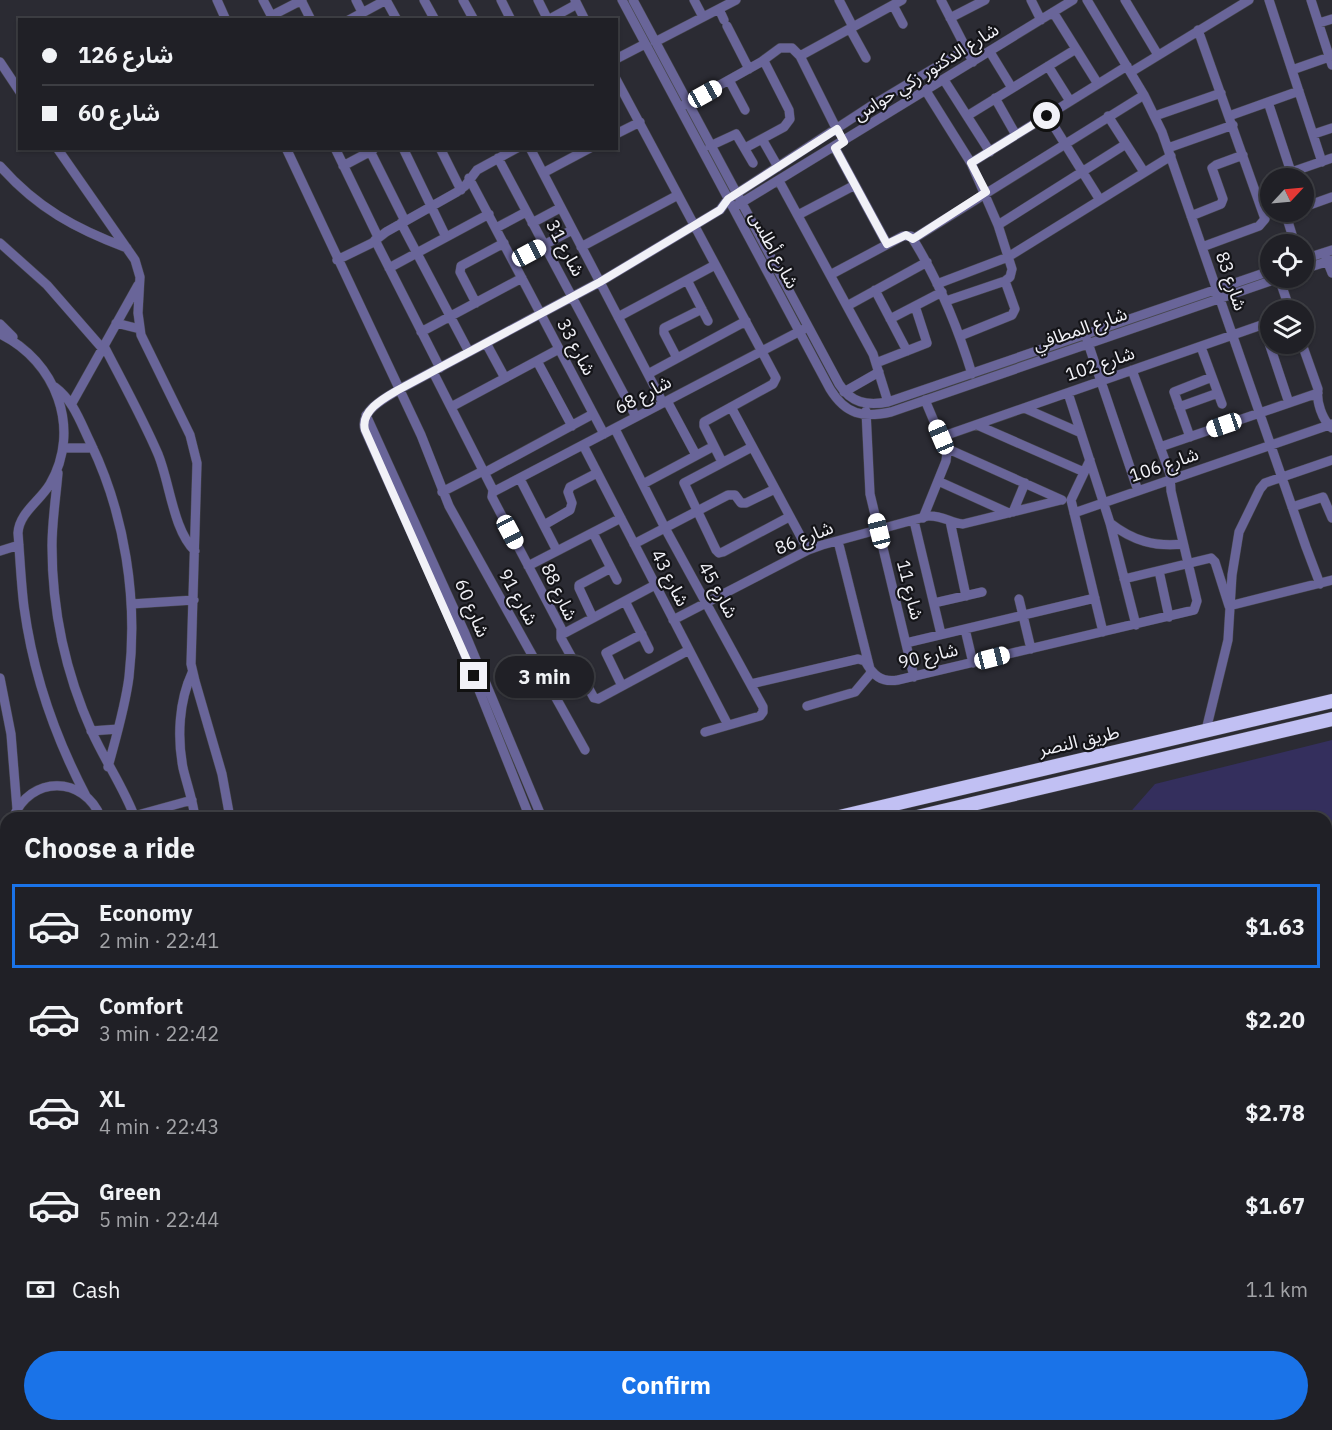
<!DOCTYPE html>
<meta charset="utf-8">
<style>
:root{--surface:#202026;--page:#28282e;--text:#f1f3f6;--muted:#a2a3a7;--line:#3d3e43;--accent:#1a73e8}
body{margin:0;font-family:"IBM Plex Sans","Noto Sans Arabic",sans-serif;background:var(--page);color:var(--text);height:100vh;display:flex;flex-direction:column;font-size:22px;white-space:nowrap}
*{box-sizing:border-box;margin:0}
p{font-size:20px;color:var(--muted)}
.icon{flex:none;width:33px;height:33px;fill:none;stroke:currentColor;stroke-width:2;stroke-linecap:round;stroke-linejoin:round}
.map{position:relative;flex:1;overflow:hidden}
.details{position:absolute;left:0px;top:812px;width:1332px;height:620px;display:flex;flex-direction:column;background:var(--surface);border-radius:18px 18px 0 0;box-shadow:0 2px 4px #0004,0 0 0 2px var(--line)}
.details>*{flex:none}
.banner{position:absolute;left:18px;top:18px;width:600px;height:132px;border-radius:0px;box-shadow:0 2px 4px #0004,0 0 0 2px var(--line);display:grid;align-content:center;height:132px;padding:0 24px;background:var(--surface)}
.needle{width:39px;rotate:64deg}
.tools{position:absolute;left:1260px;top:168px;display:grid;gap:12px}
.tools a{display:grid;place-items:center;width:54px;height:54px;border-radius:50%;background:var(--surface);box-shadow:0 2px 4px #0004,0 0 0 2px var(--line);font-size:30px}
.end{position:absolute;width:27px;height:27px;margin:-14px;border:8px solid #f1f1f7;background:#111;box-shadow:0 0 0 3px #111}
.from{border-radius:50%}
.bubble{position:absolute;height:42px;border-radius:21px;background:var(--surface);box-shadow:0 2px 4px #0004,0 0 0 2px var(--line);font-size:20px;font-weight:800;line-height:42px;text-align:center}
.car{position:absolute;width:18px;height:36px;margin:-18px -9px;border-radius:8px;box-shadow:0 0 4px 2px #0007;background:linear-gradient(#fff 24%,#345 0 40%,#fff 0 76%,#345 0 86%,#fff 0)}
.banner b{display:flex;align-items:center;gap:21px;height:57px;font-size:22px}
.banner b+b{border-top:2px solid var(--line)}
.banner i{width:15px;height:15px;background:var(--text)}
ul{padding:0;list-style:none}
li{display:flex;align-items:center;gap:18px;height:84px;margin:0 12px 9px;padding:0 12px;border:3px solid transparent;border-radius:0px}
li div{flex:1}
li b{display:block;font-size:22px}
li em{font-style:normal;font-weight:800}
li.on{border-color:var(--accent)}
li>.icon{width:54px;height:54px;stroke-width:1.5}
h2{padding:0 24px;font-size:27px;line-height:72px}
.pay{display:flex;align-items:center;gap:15px;height:66px;padding:0 24px;font-size:22px}
.pay p{margin-inline-start:auto}
.cta{display:flex;gap:12px;margin-top:auto;padding:12px 24px}
.cta a{flex:1;height:69px;border-radius:36px;background:var(--accent);color:#fff;font-size:24px;font-weight:800;line-height:69px;text-align:center}
.map>svg:first-child{display:block}
</style>
<div class="map">
<svg width="1332" height="1430" viewBox="0 0 1332 1430">
<rect width="100%" height="100%" fill="#2b2b33"/>
<path fill="#342f5d" d="M1332,740V824L1326,825V818L1126,817L1155,784Z
M1326,1346H1332V1430H1180L1174,1425H1326Z"/>
<g fill="none" stroke-linecap="round" stroke-linejoin="round">
<g stroke="#47474e" stroke-width="10">
<path id="minor" d="M217,0L226,20
M263,0L273,19
M301,0L311,20
M356,0L362,12
M386,0L397,20
M424,0L435,20
M463,0L474,20
M501,0L511,20
M538,0L548,20
M575,0L585,20
M622,0L830,389C846,415 863,418 891,412L1279,278
M633,0L839,384C851,403 867,406 888,402L1270,271
M694,0L703,17
M839,0L853,27
M941,0L973,62
M1031,0L1041,20
M1087,0L1144,95L1162,132L1306,547L1320,584
M1125,0L1158,55
M1269,0L1322,162
M1311,0L1332,65
M893,5L903,24
M719,9L724,20
M1053,12L1098,84
M271,16L302,0
M950,18L985,0
M349,20L386,0
M548,20L577,4
M1319,23L1332,19
M727,26L749,69
M850,29L866,58
M1198,30L1265,219L1259,226L1202,247
M655,42L736,0
M990,52L1012,88
M800,56L902,0
M616,59L645,44
M0,62L20,92
M1048,66L1070,101
M1292,70L1332,56
M1131,72L1249,0
M616,79L776,378L773,384L704,422V426L722,462
M729,80L745,110
M944,80L990,152
M926,91L971,163L998,225L1012,269L1010,277L1005,281L946,301
M995,98L1016,135
M1268,102L1291,172
M684,105L761,62L780,48H792L800,56L838,132
M1047,115L1100,200
M967,116L1076,49
M1108,116L1144,172
M1155,116L1221,93
M1229,116L1299,91
M616,134L640,122
M1314,134L1332,128
M762,139L778,167
M710,146L736,134L753,163
M57,148L135,260L140,277L138,313L141,335L190,435L197,463L191,664L195,681L222,774L230,818
M286,148L421,435L449,506L585,750
M335,148L378,237
M403,148L446,237
M440,148L461,190
M530,148L663,403
M745,148L784,127L790,119L789,110L764,61
M835,148L887,244
M1168,148L1233,125
M370,151L405,221
M498,158L636,417
M971,163L1127,66
M0,166C37,208 76,229 127,248
M343,166L373,150
M543,173L590,148
M469,178L604,434
M1277,178L1283,175L1332,158
M779,181L873,354L888,402
M736,206L1073,0
M1304,207L1332,197
M1285,212L1295,244
M798,215L855,185
M1191,216L1221,204L1223,199L1212,168L1216,165L1243,155
M401,223L469,352
M532,223L560,208
M998,225L1126,144
M496,228L526,212
M913,239L1144,95
M375,240L440,368
M0,243L47,285L102,348
M581,247L678,195
M1326,258L1332,273
M1304,259L1332,250
M337,260L372,243L386,232L457,192L465,186L477,170L517,148
M514,261L572,230
M389,268L489,214
M1304,269L1332,260
M830,275L903,236H911C938,279 957,325 972,374
M1279,278L1290,310
M687,280L708,321
M937,284L1008,257L1171,156
M875,290L907,351
M476,303L460,272L461,266L504,243
M847,306L927,262
M618,317L715,265
M890,319L942,292
M116,323L140,329
M0,324L13,337
M1263,325L1289,403
M421,332L522,278
M0,334C56,361 82,429 50,484C40,501 19,513 18,533C20,558 21,583 24,607C33,674 55,737 86,796
M960,336L1012,315L1015,309L1005,281
M1087,340L1138,491
M486,343L505,378
M1302,344L1318,389C1316,401 1322,420 1332,428
M104,346C122,381 142,417 158,454C170,483 173,530 195,551
M1201,347L1222,404
M677,358L664,333V328L702,309
M537,361L572,426
M876,363L927,343L915,306
M433,372L493,490L492,497L561,628V638L594,698L598,699L689,650
M648,374L746,321
M55,387C74,401 81,424 91,444C125,515 138,599 129,677C125,708 116,737 108,767
M844,392L879,372
M1068,393L1110,523L1136,625
M667,401L696,455
M72,403L138,285
M451,407L559,349
M731,407L808,550
M1179,407L1218,393
M1024,408L1081,433
M866,411L870,494L914,677
M366,415L464,631L542,818
M977,425L1084,472
M615,429L665,528L763,707V712L760,716L705,732
M941,437L1270,322
M1190,437L1174,392L1212,377
M583,445L728,725
M752,447L684,483L716,550L719,553L723,552L789,517
M1160,447L1318,393
M63,448H93
M946,448L1062,500
M1090,460L1071,500L1103,632
M58,473C56,497 52,521 52,546C52,609 66,674 92,732C105,761 124,788 135,818
M484,473L593,414
M520,479L557,551
M938,481L1009,513
M643,484L714,446
M442,492L483,471
M493,492L804,329
M1292,507L1323,497L1332,518
M1013,512L1025,483
M1074,513L1332,424
M923,518L946,461L947,452L925,400
M914,521L941,634
M950,521L966,596
M1110,523C1133,541 1155,547 1183,544
M544,525L570,510L572,503L568,492L570,487L597,473
M593,533L617,580
M634,544L728,495H735L741,503H746L775,489
M0,551L19,545
M528,566L621,518
M1159,571L1169,617
M1124,579L1211,558L1215,562L1229,606L1332,580
M1019,599L1031,649
M625,601L649,649
M934,603L982,592
M131,604L194,600
M593,618L579,588V585L611,568
M673,620L808,550L822,545L928,516C942,515 951,523 963,524L1061,500
M965,629L973,663
M561,635L655,585
M906,643L1095,598
M192,673C179,701 177,737 183,768C187,785 193,800 195,818
M0,678L11,734L17,809
M751,684L858,659L865,661C873,675 881,683 898,680L1194,610L1197,601L1171,491L1170,474L1132,370
M622,686L606,653L642,634
M807,706L855,692L871,673L838,541
M1206,730L1228,640L1232,575L1239,532L1260,489L1265,483L1332,460
M91,731L118,729
M134,816L192,800
M13,818C30,775 84,775 101,818
M530,818L457,635L365,430C359,411 385,398 398,390L600,282L720,210L728,199L736,194L871,106L966,49
M0,889L6,895
M1326,943H1332
M0,988L6,1002
M1326,1124H1332
M1326,1182L1332,1180
M0,1220L6,1218
M0,1301L6,1300
M0,1395L6,1393
M354,1425L355,1430
M494,1425V1430
M788,1425L800,1430
M827,1425L830,1430
M927,1425L932,1430
M1092,1425L1098,1430
M243,1430L245,1425
M483,1430L484,1425
M645,1430L667,1425
M837,1430L841,1425
M938,1430L943,1425
M1116,1430L1121,1425"/>
</g>
<g stroke="#47474e" stroke-width="15">
<path id="highway" d="M835,818L1332,701
M913,818L1332,719
M0,1018L6,1017
M0,1039L6,1038"/>
</g>
<use href="#minor" stroke="#696599" stroke-width="9"/>
<use href="#highway" stroke="#c1c0f3" stroke-width="14"/>
</g>
<g fill="none" stroke-linecap="round" stroke-linejoin="round">
<path stroke="#f1f1f7" stroke-width="8" d="M474,676L365,430C360,411 384,398 398,390L600,282L720,210L728,199L837,129L844,142L835,148L887,244L906,235L913,239L986,192L971,163L1047,116"/>
</g>
<g text-anchor="middle" stroke-width="4.5" stroke-linejoin="round" paint-order="stroke">
<g font-size="18" fill="#f1f1f7" stroke="#141418">
<text transform="translate(926 72) rotate(-32)" y="6">شارع الدكتور زكي حواس</text>
<text transform="translate(565 248) rotate(62)" y="6">شارع 31</text>
<text transform="translate(774 250) rotate(62)" y="6">شارع أطلس</text>
<text transform="translate(1231 281) rotate(71)" y="6">شارع 83</text>
<text transform="translate(1080 329) rotate(-19)" y="6">شارع المطافي</text>
<text transform="translate(576 347) rotate(62)" y="6">شارع 33</text>
<text transform="translate(1100 364) rotate(-19)" y="6">شارع 102</text>
<text transform="translate(643 395) rotate(-28)" y="6">شارع 68</text>
<text transform="translate(1164 465) rotate(-19)" y="6">شارع 106</text>
<text transform="translate(804 538) rotate(-22)" y="6">شارع 86</text>
<text transform="translate(670 578) rotate(63)" y="6">شارع 43</text>
<text transform="translate(718 590) rotate(61)" y="6">شارع 45</text>
<text transform="translate(910 590) rotate(76)" y="6">شارع 11</text>
<text transform="translate(559 592) rotate(65)" y="6">شارع 88</text>
<text transform="translate(518 597) rotate(61)" y="6">شارع 91</text>
<text transform="translate(472 608) rotate(67)" y="6">شارع 60</text>
<text transform="translate(928 656) rotate(-13)" y="6">شارع 90</text>
<text transform="translate(1079 741) rotate(-13)" y="6">طريق النصر</text>
</g>
</g>
</svg>
<div class="tools">
<a><svg class="needle" viewBox="-14 -14 28 28"><path d="M0-13l5 13h-10z" fill="#e53935"/><path d="M0 13l5-13h-10z" fill="#a2a3a7"/></svg></a>
<a><svg class="icon" aria-label="locate" viewBox="0 0 24 24"><circle cx="12" cy="12" r="6"/><path d="M12 2v4M12 18v4M2 12h4M18 12h4"/></svg></a>
<a><svg class="icon" aria-label="layers" viewBox="0 0 24 24"><path d="M12 4l9 5-9 5-9-5zM3 14l9 5 9-5"/></svg></a>
</div>
<i class="end from" style="left:1047px;top:116px"></i>
<i class="end" style="left:474px;top:676px"></i>
<div class="bubble" style="left:495px;top:656px;width:99px">3 min</div>
<i class="car" style="left:705px;top:94px;rotate:61deg"></i>
<i class="car" style="left:529px;top:253px;rotate:62deg"></i>
<i class="car" style="left:1224px;top:425px;rotate:251deg"></i>
<i class="car" style="left:941px;top:437px;rotate:337deg"></i>
<i class="car" style="left:879px;top:531px;rotate:346deg"></i>
<i class="car" style="left:510px;top:532px;rotate:152deg"></i>
<i class="car" style="left:992px;top:658px;rotate:76deg"></i>
<div class="banner">
<b><i class="from"></i>شارع 126</b>
<b><i></i>شارع 60</b>
</div>
<section class="details">
<h2>Choose a ride</h2>
<ul>
<li class="on"><svg class="icon" aria-label="car" viewBox="0 0 24 24"><path d="M5 17H2v-5l4-1 3-4h7l3 4 3 1v5h-3M9 17h6M6 11h13"/><circle cx="7" cy="17" r="2"/><circle cx="17" cy="17" r="2"/></svg><div><b>Economy</b><p>2 min · 22:41</p></div><em>$1.63</em></li>
<li><svg class="icon" aria-label="car" viewBox="0 0 24 24"><path d="M5 17H2v-5l4-1 3-4h7l3 4 3 1v5h-3M9 17h6M6 11h13"/><circle cx="7" cy="17" r="2"/><circle cx="17" cy="17" r="2"/></svg><div><b>Comfort</b><p>3 min · 22:42</p></div><em>$2.20</em></li>
<li><svg class="icon" aria-label="car" viewBox="0 0 24 24"><path d="M5 17H2v-5l4-1 3-4h7l3 4 3 1v5h-3M9 17h6M6 11h13"/><circle cx="7" cy="17" r="2"/><circle cx="17" cy="17" r="2"/></svg><div><b>XL</b><p>4 min · 22:43</p></div><em>$2.78</em></li>
<li><svg class="icon" aria-label="car" viewBox="0 0 24 24"><path d="M5 17H2v-5l4-1 3-4h7l3 4 3 1v5h-3M9 17h6M6 11h13"/><circle cx="7" cy="17" r="2"/><circle cx="17" cy="17" r="2"/></svg><div><b>Green</b><p>5 min · 22:44</p></div><em>$1.67</em></li>
</ul>
<div class="pay"><svg class="icon" aria-label="cash" viewBox="0 0 24 24"><path d="M3 7h18v10H3z"/><circle cx="12" cy="12" r="2"/></svg>Cash<p>1.1 km</p></div>
<div class="cta"><a>Confirm</a></div>
</section>
</div>
